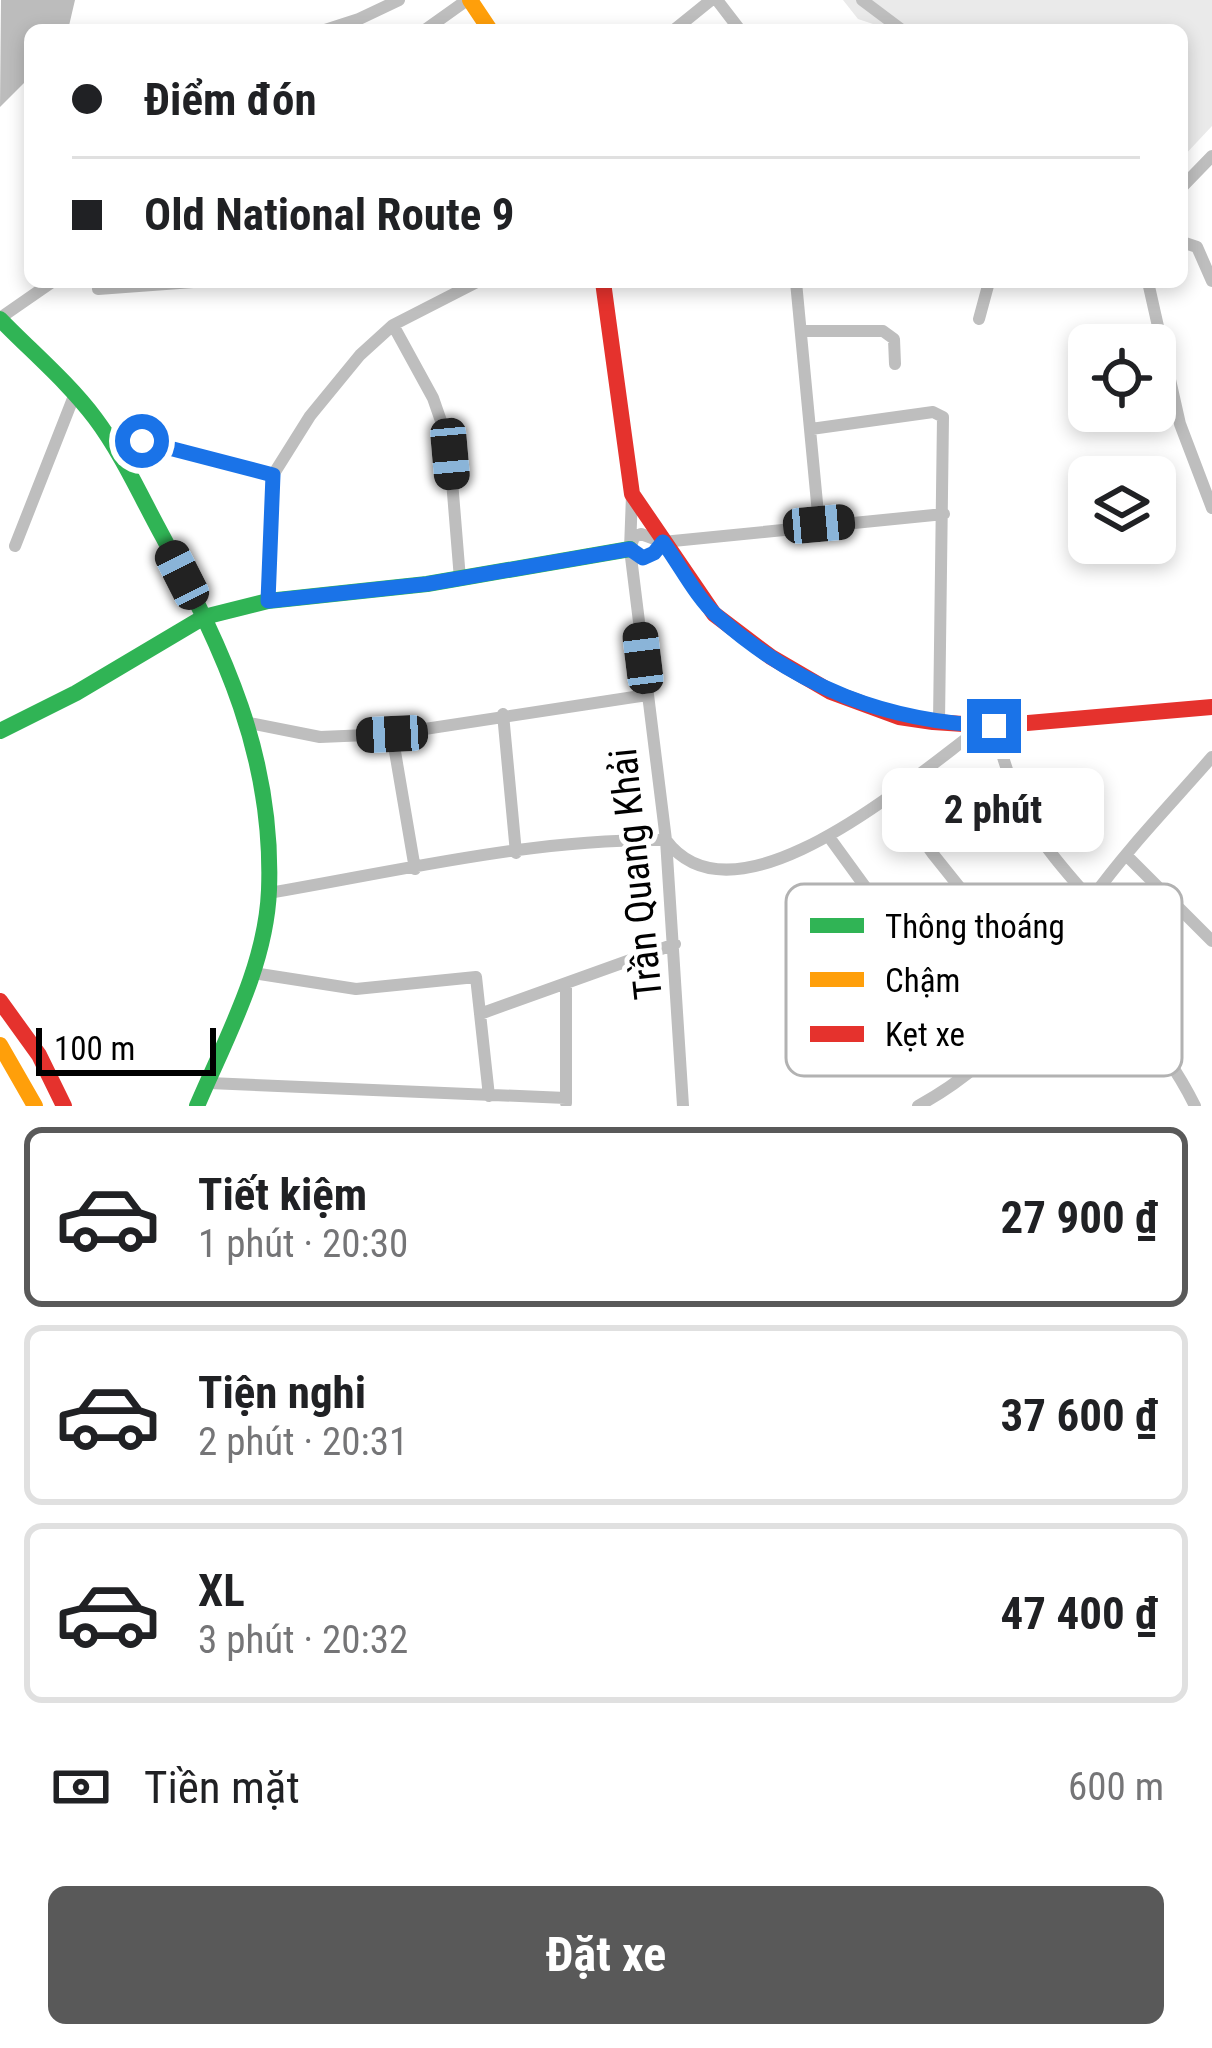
<!DOCTYPE html>
<html lang="vi">
<meta charset="utf-8">
<style>
:root{--surface:#fff;--page:#f2f2f2;--text:#202124;--muted:#757577;--line:#e0e0e0;--accent:#595959}
body{margin:0;font-family:"Roboto Condensed",sans-serif;background:var(--page);color:var(--text);height:100vh;display:flex;flex-direction:column;font-size:45px;white-space:nowrap}
*{box-sizing:border-box;margin:0}
p{font-size:39px;color:var(--muted)}
.icon{flex:none;width:66px;height:66px;fill:none;stroke:currentColor;stroke-width:2;stroke-linecap:round;stroke-linejoin:round}
.map{position:relative;height:1106px;overflow:hidden}
.details{display:flex;flex-direction:column;background:var(--surface);flex:1}
.details>*{flex:none}
.guide{position:absolute;left:24px;top:24px;width:1164px;height:264px;border-radius:18px;box-shadow:0 6px 18px #0003;display:grid;align-content:center;height:264px;padding:0 48px;background:var(--surface)}
.fabs{position:absolute;left:1068px;top:324px;display:grid;gap:24px}
.fabs a{display:grid;place-items:center;width:108px;height:108px;border-radius:18px;background:var(--surface);box-shadow:0 6px 18px #0003;font-size:60px}
.scale{position:absolute;left:36px;bottom:30px;width:180px;box-sizing:border-box;padding-left:12px;border:6px solid #000;border-top:0;font-size:33px;line-height:42px;white-space:nowrap;color:#000;-webkit-text-stroke:9px #fff;paint-order:stroke}
.end{position:absolute;width:54px;height:54px;margin:-27px;border:15px solid #1a73e8;background:#fff;box-shadow:0 0 0 6px #fff}
.from{border-radius:50%}
.bubble{position:absolute;height:84px;border-radius:18px;background:var(--surface);box-shadow:0 6px 18px #0003;font-size:39px;font-weight:700;line-height:84px;text-align:center}
.car{position:absolute;width:36px;height:72px;margin:-36px -18px;border-radius:15px;box-shadow:0 0 9px 3px #0007;background:linear-gradient(#222 24%,#8ab4d8 0 40%,#222 0 76%,#8ab4d8 0 86%,#222 0)}
.guide b{display:flex;align-items:center;gap:42px;height:114px;font-size:45px}
.guide b+b{border-top:3px solid var(--line)}
.guide i{width:30px;height:30px;background:var(--text)}
ul{padding:21px 0 0;list-style:none}
li{display:flex;align-items:center;gap:36px;height:180px;margin:0 24px 18px;padding:0 24px;border:6px solid var(--line);border-radius:18px}
li div{flex:1}
li b{display:block;font-size:45px}
li em{font-style:normal;font-weight:700}
li.active{border-color:var(--accent)}
li>.icon{width:108px;height:108px;stroke-width:1.5}
.pay{display:flex;align-items:center;gap:30px;height:132px;padding:0 48px;font-size:45px}
.pay p{margin-inline-start:auto}
.button{display:flex;gap:24px;margin-top:auto;padding:24px 48px}
.button a{flex:1;height:138px;border-radius:18px;background:var(--accent);color:#fff;font-size:48px;font-weight:700;line-height:138px;text-align:center}
.map>svg:first-child{display:block}
</style>
<div class="map">
<svg width="1212" height="1106" viewBox="0 0 1212 1106">
<rect width="100%" height="100%" fill="#fff"/>
<path fill="#eaeaea" d="M843,0H1212V126L1182,158V30H891L858,19Z"/>
<path fill="#bcbcbc" d="M1,0H75L68,30H30V77L0,107Z"/>
<g fill="none" stroke-linecap="round" stroke-linejoin="round">
<path stroke="#bebebe" stroke-width="12" d="M717,0L740,30
M862,0L902,30
M325,30L359,19L399,0
M425,30L467,0
M674,30L711,0
M1182,187L1212,156
M1182,242L1197,247L1212,281
M796,282L819,524
M1148,282L1180,424L1212,508
M98,289L193,282
M0,318L52,282
M979,319L989,282
M393,325L433,398L449,444L460,579
M802,331H883L894,339L895,364
M811,429L933,412L943,417L939,722
M105,432L273,475
M632,495L630,549L666,840L683,1106
M663,542L654,553L643,558L630,549L634,537L641,534L663,542L944,514
M15,546L74,396
M268,601L273,475L310,416L360,355L393,325L477,282
M503,714L516,853
M249,723L320,737L392,734L647,695
M994,726C1017,811 1032,834 1090,899
M392,734L415,869
M890,792L933,854L1040,988
M829,837L946,998L976,1067
M1126,855L1212,941
M269,893C399,871 534,838 666,840C737,936 919,772 983,726
M1056,954C1118,1000 1160,1035 1195,1106
M253,973L356,989L476,977L489,1096
M566,985V1103
M828,999L851,1030L863,1035L946,998
M480,1014L675,944
M209,1083L566,1098
M918,1106C960,1083 1001,1050 1028,1010C1052,974 1066,933 1092,898C1128,848 1172,803 1212,757"/>
<path stroke="#30b455" stroke-width="16" d="M0,319C31,351 68,382 95,418C122,454 141,497 163,537C224,652 274,756 269,890C266,966 226,1038 197,1106
M0,731L76,693L204,617L268,601L427,584L630,549"/>
<path stroke="#ff9f0a" stroke-width="16" d="M470,0L490,30
M0,1045L35,1106"/>
<path stroke="#e5322d" stroke-width="16" d="M603,282L632,494L714,614L771,657L831,692L899,717L933,722L994,726L1212,707
M0,1001L39,1055L64,1106"/>
</g>
<g fill="none" stroke-linecap="round" stroke-linejoin="round">
<path stroke="#1a73e8" stroke-width="15" d="M142,441L273,475L268,601L427,584L630,549L643,558L654,553L663,542C680,565 696,597 717,616C798,688 887,722 994,726"/>
</g>
<g text-anchor="middle" stroke-width="10" stroke-linejoin="round" paint-order="stroke">
<g font-size="39" fill="#000" stroke="#fff">
<text transform="translate(635 874) rotate(-96)" y="14">Trần Quang Khải</text>
</g>
</g>
<rect x="786" y="884" width="396" height="192" rx="18" fill="#fff" stroke="#b2b2b2" stroke-width="3"/>
<rect x="810" y="918" width="54" height="15" fill="#30b455"/>
<rect x="810" y="972" width="54" height="15" fill="#ff9f0a"/>
<rect x="810" y="1026" width="54" height="16" fill="#e5322d"/>
<g font-size="33" fill="#000">
<text x="885" y="938">Thông thoáng</text>
<text x="885" y="992">Chậm</text>
<text x="885" y="1046">Kẹt xe</text>
</g>
</svg>
<div class="fabs">
<a><svg class="icon" aria-label="locate" viewBox="0 0 24 24"><circle cx="12" cy="12" r="6"/><path d="M12 2v4M12 18v4M2 12h4M18 12h4"/></svg></a>
<a><svg class="icon" aria-label="layers" viewBox="0 0 24 24"><path d="M12 4l9 5-9 5-9-5zM3 14l9 5 9-5"/></svg></a>
</div>
<div class="scale">100 m</div>
<i class="end from" style="left:142px;top:441px"></i>
<i class="end" style="left:994px;top:726px"></i>
<div class="bubble" style="left:882px;top:768px;width:222px">2 phút</div>
<i class="car" style="left:450px;top:454px;rotate:175deg"></i>
<i class="car" style="left:819px;top:524px;rotate:85deg"></i>
<i class="car" style="left:182px;top:575px;rotate:333deg"></i>
<i class="car" style="left:643px;top:658px;rotate:353deg"></i>
<i class="car" style="left:392px;top:734px;rotate:267deg"></i>
<div class="guide">
<b><i class="from"></i>Điểm đón</b>
<b><i></i>Old National Route 9</b>
</div>
</div>
<section class="details">
<ul>
<li class="active"><svg class="icon" aria-label="car" viewBox="0 0 24 24"><path d="M5 17H2v-5l4-1 3-4h7l3 4 3 1v5h-3M9 17h6M6 11h13"/><circle cx="7" cy="17" r="2"/><circle cx="17" cy="17" r="2"/></svg><div><b>Tiết kiệm</b><p>1 phút · 20:30</p></div><em>27 900 ₫</em></li>
<li><svg class="icon" aria-label="car" viewBox="0 0 24 24"><path d="M5 17H2v-5l4-1 3-4h7l3 4 3 1v5h-3M9 17h6M6 11h13"/><circle cx="7" cy="17" r="2"/><circle cx="17" cy="17" r="2"/></svg><div><b>Tiện nghi</b><p>2 phút · 20:31</p></div><em>37 600 ₫</em></li>
<li><svg class="icon" aria-label="car" viewBox="0 0 24 24"><path d="M5 17H2v-5l4-1 3-4h7l3 4 3 1v5h-3M9 17h6M6 11h13"/><circle cx="7" cy="17" r="2"/><circle cx="17" cy="17" r="2"/></svg><div><b>XL</b><p>3 phút · 20:32</p></div><em>47 400 ₫</em></li>
</ul>
<div class="pay"><svg class="icon" aria-label="cash" viewBox="0 0 24 24"><path d="M3 7h18v10H3z"/><circle cx="12" cy="12" r="2"/></svg>Tiền mặt<p>600 m</p></div>
<div class="button"><a>Đặt xe</a></div>
</section>
